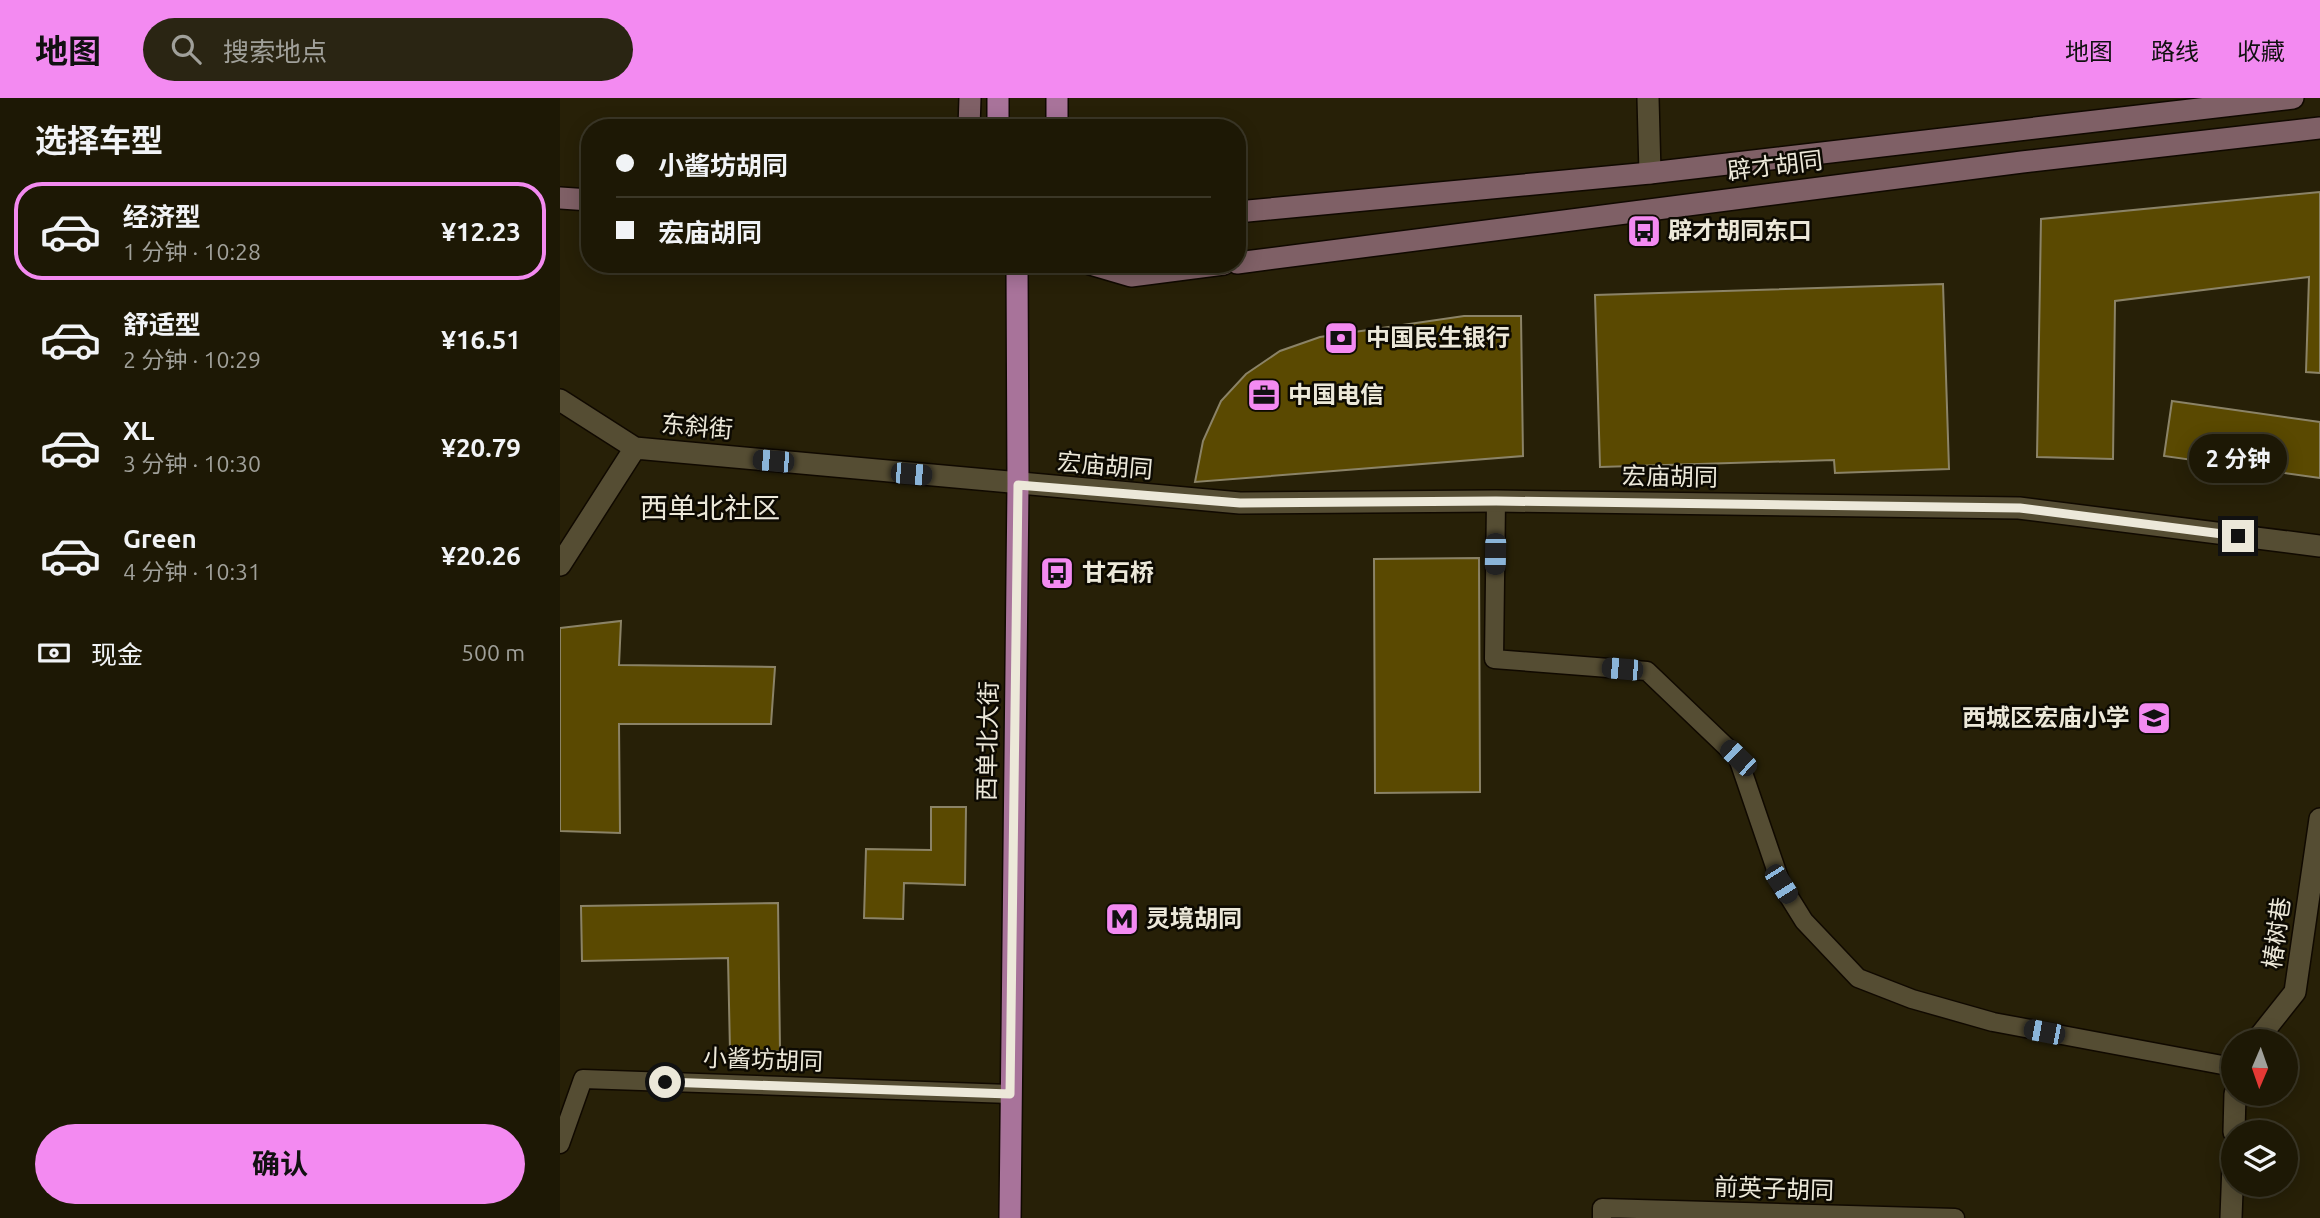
<!DOCTYPE html>
<html lang="zh">
<meta charset="utf-8">
<style>
:root{--surface:#1d1805;--page:#2a2513;--text:#f1f3f6;--muted:#a0a09a;--line:#3b3727;--accent:#f38af1}
body{margin:0;font-family:Ubuntu,"Noto Sans SC",sans-serif;background:var(--page);color:var(--text);height:100vh;display:flex;flex-direction:column;font-size:26px;white-space:nowrap}
*{box-sizing:border-box;margin:0}
p{font-size:23px;color:var(--muted)}
.icon{flex:none;width:38px;height:38px;fill:none;stroke:currentColor;stroke-width:2;stroke-linecap:round;stroke-linejoin:round}
.map{position:relative;flex:1;overflow:hidden}
.panel{display:flex;flex-direction:column;background:var(--surface);width:560px}
.panel>*{flex:none}
.top-card{position:absolute;left:21px;top:21px;width:665px;height:154px;border-radius:28px;box-shadow:0 4px 18px #0003,0 0 0 2px var(--line);display:grid;align-content:center;height:154px;padding:0 35px;background:var(--surface)}
.needle{width:46px;rotate:182deg}
.controls{position:absolute;left:1661px;top:931px;display:grid;gap:14px}
.controls a{display:grid;place-items:center;width:77px;height:77px;border-radius:50%;background:var(--surface);box-shadow:0 4px 18px #0003,0 0 0 2px var(--line);font-size:35px}
.end{position:absolute;width:32px;height:32px;margin:-16px;border:9px solid #ece8d9;background:#111;box-shadow:0 0 0 4px #111}
.from{border-radius:50%}
.bubble{position:absolute;height:49px;border-radius:24px;background:var(--surface);box-shadow:0 4px 18px #0003,0 0 0 2px var(--line);font-size:23px;font-weight:700;line-height:49px;text-align:center}
.car{position:absolute;width:21px;height:42px;margin:-21px -10px;border-radius:9px;box-shadow:0 0 5px 2px #0007;background:linear-gradient(#222 24%,#8ab4d8 0 40%,#222 0 76%,#8ab4d8 0 86%,#222 0)}
.top-card b{display:flex;align-items:center;gap:24px;height:66px;font-size:26px}
.top-card b+b{border-top:2px solid var(--line)}
.top-card i{width:18px;height:18px;background:var(--text)}
ul{padding:0;list-style:none}
li{display:flex;align-items:center;gap:21px;height:98px;margin:0 14px 10px;padding:0 21px;border:4px solid transparent;border-radius:28px}
li div{flex:1}
li b{display:block;font-size:26px}
li em{font-style:normal;font-weight:700}
li.selected{border-color:var(--accent)}
li>.icon{width:63px;height:63px;stroke-width:1.5}
h2{padding:0 35px;font-size:32px;line-height:84px}
.pay{display:flex;align-items:center;gap:18px;height:77px;padding:0 35px;font-size:26px}
.pay p{margin-inline-start:auto}
.button{display:flex;gap:14px;margin-top:auto;padding:14px 35px}
.button a{flex:1;height:80px;border-radius:42px;background:var(--accent);color:#111;font-size:28px;font-weight:700;line-height:80px;text-align:center}
header{display:flex;align-items:center;gap:42px;box-sizing:border-box;height:98px;padding:0 35px;background:var(--accent);color:#111}
header strong{font-size:33px}
nav{display:flex;gap:38px;margin-inline-start:auto;font-size:24px}
.search{width:490px;height:63px;background:var(--page);display:flex;align-items:center;gap:18px;box-sizing:border-box;padding:0 24px;border-radius:38px;color:var(--muted);font-size:26px}
main{display:flex;flex:1;min-height:0}
.map>svg:first-child{display:block}
</style>
<header>
<strong>地图</strong>
<div class="search"><svg class="icon" aria-label="search" viewBox="0 0 24 24"><circle cx="10" cy="10" r="6"/><path d="M15 15l6 6"/></svg>搜索地点</div>
<nav><a>地图</a><a>路线</a><a>收藏</a></nav>
</header>
<main>
<section class="panel">
<h2>选择车型</h2>
<ul>
<li class="selected"><svg class="icon" aria-label="car" viewBox="0 0 24 24"><path d="M5 17H2v-5l4-1 3-4h7l3 4 3 1v5h-3M9 17h6M6 11h13"/><circle cx="7" cy="17" r="2"/><circle cx="17" cy="17" r="2"/></svg><div><b>经济型</b><p>1 分钟 · 10:28</p></div><em>¥12.23</em></li>
<li><svg class="icon" aria-label="car" viewBox="0 0 24 24"><path d="M5 17H2v-5l4-1 3-4h7l3 4 3 1v5h-3M9 17h6M6 11h13"/><circle cx="7" cy="17" r="2"/><circle cx="17" cy="17" r="2"/></svg><div><b>舒适型</b><p>2 分钟 · 10:29</p></div><em>¥16.51</em></li>
<li><svg class="icon" aria-label="car" viewBox="0 0 24 24"><path d="M5 17H2v-5l4-1 3-4h7l3 4 3 1v5h-3M9 17h6M6 11h13"/><circle cx="7" cy="17" r="2"/><circle cx="17" cy="17" r="2"/></svg><div><b>XL</b><p>3 分钟 · 10:30</p></div><em>¥20.79</em></li>
<li><svg class="icon" aria-label="car" viewBox="0 0 24 24"><path d="M5 17H2v-5l4-1 3-4h7l3 4 3 1v5h-3M9 17h6M6 11h13"/><circle cx="7" cy="17" r="2"/><circle cx="17" cy="17" r="2"/></svg><div><b>Green</b><p>4 分钟 · 10:31</p></div><em>¥20.26</em></li>
</ul>
<div class="pay"><svg class="icon" aria-label="cash" viewBox="0 0 24 24"><path d="M3 7h18v10H3z"/><circle cx="12" cy="12" r="2"/></svg>现金<p>500 m</p></div>
<div class="button"><a>确认</a></div>
</section>
<div class="map">
<svg width="1760" height="1120" viewBox="0 0 1760 1120">
<rect width="100%" height="100%" fill="#272007"/>
<path fill="#5a4901" stroke="#8b8367" stroke-width="2" d="M1760,94V275L1746,274L1749,179L1555,203L1553,361L1477,359L1481,121Z
M1383,186L1389,371L1275,375L1274,362L1040,369L1035,197Z
M904,218H961L963,358L635,384L643,343L661,303L686,276L720,253L760,239Z
M1612,303L1760,324V380L1604,358Z
M919,460L920,694L815,695L814,461Z
M61,523L59,567L215,569L211,626H59L60,735L0,733V530Z
M371,709H406L405,787L344,785L343,821L304,820L306,751L371,752Z
M218,805L220,953H170L168,860L22,863L21,808Z"/>
<g fill="none" stroke-linecap="round" stroke-linejoin="round">
<g stroke="#100900" stroke-width="21">
<path id="lane" d="M936,403L934,561L1087,573L1178,660L1221,786L1244,823L1298,880L1352,901L1433,924L1673,969
M0,1046L23,981L450,996
M1042,1120V1110L1395,1120"/>
</g>
<g stroke="#100900" stroke-width="24">
<path id="street" d="M1088,0L1090,75
M0,302L75,350
M0,467L75,350L680,405L936,403L1459,410L1760,448
M1696,943L1735,894L1760,721
M1674,1034L1675,996
M1671,1120L1673,1066"/>
</g>
<g stroke="#100900" stroke-width="24">
<path id="secondary" d="M409,30L410,0
M0,100L30,102
M677,114L1090,75L1733,0
M677,165L1462,64L1760,30
M530,166L571,178L664,166"/>
</g>
<g stroke="#100900" stroke-width="24">
<path id="primary" d="M438,30V0
M497,30V0
M450,1120L458,387L457,166"/>
</g>
<use href="#lane" stroke="#554d33" stroke-width="18"/>
<use href="#street" stroke="#554d33" stroke-width="21"/>
<use href="#secondary" stroke="#7f6066" stroke-width="21"/>
<use href="#primary" stroke="#a8739a" stroke-width="21"/>
</g>
<g fill="none" stroke-linecap="round" stroke-linejoin="round">
<path stroke="#ece8d9" stroke-width="9" d="M105,984L450,996L458,387L680,405L936,403L1460,410L1678,438"/>
</g>
<defs>
<g id="bus-square" transform="scale(1.75)"><rect x="-9" y="-9" width="18" height="18" rx="4" fill="#f38af1" stroke="#0d0a02"/><path d="M-5-6H5V4H4V6H2V4H-2V6H-4V4H-5ZM-3.5-4V0h7V-4ZM-3.5 1.2v1.5H-2V1.2ZM2 1.2v1.5H3.5V1.2Z" fill="#111"/></g>
<g id="bank-square" transform="scale(1.75)"><rect x="-9" y="-9" width="18" height="18" rx="4" fill="#f38af1" stroke="#0d0a02"/><path d="M-6-4H6V4H-6ZM0-2.3a2.3 2.3 0 1 0 0 4.6a2.3 2.3 0 1 0 0-4.6Z" fill="#111"/></g>
<g id="office-square" transform="scale(1.75)"><rect x="-9" y="-9" width="18" height="18" rx="4" fill="#f38af1" stroke="#0d0a02"/><path d="M-6-3h4V-5.5h4V-3h4V5H-6ZM-1-4.5V-3h2v-1.5ZM-6 0V1H6V0Z" fill="#111"/></g>
<g id="school-square" transform="scale(1.75)"><rect x="-9" y="-9" width="18" height="18" rx="4" fill="#f38af1" stroke="#0d0a02"/><path d="M0-5L7-2L0 1L-7-2ZM-4 1L0 2.5L4 1V4Q0 6-4 4Z" fill="#111"/></g>
<g id="metro-square" transform="scale(1.75)"><rect x="-9" y="-9" width="18" height="18" rx="4" fill="#f38af1" stroke="#0d0a02"/><path d="M-5.5 5V-5H-3L0 0L3-5H5.5V5H3V-.5L0 4L-3-.5V5Z" fill="#111"/></g>
</defs>
<g fill-rule="evenodd">
<use href="#bus-square" x="1084" y="133"/>
<use href="#bank-square" x="781" y="240"/>
<use href="#office-square" x="704" y="297"/>
<use href="#bus-square" x="497" y="475"/>
<use href="#school-square" x="1594" y="620"/>
<use href="#metro-square" x="562" y="821"/>
</g>
<g text-anchor="middle" stroke-width="5" stroke-linejoin="round" paint-order="stroke">
<g font-size="24" fill="#ece8d9" stroke="#0d0a02">
<text transform="translate(1215 68) rotate(-7)" y="8">辟才胡同</text>
<text transform="translate(137 329) rotate(5)" y="8">东斜街</text>
<text transform="translate(545 368) rotate(5)" y="8">宏庙胡同</text>
<text transform="translate(1110 379) rotate(1)" y="8">宏庙胡同</text>
<text transform="translate(428 643) rotate(-89)" y="8">西单北大街</text>
<text transform="translate(1717 835) rotate(-82)" y="8">椿树巷</text>
<text transform="translate(203 962) rotate(2)" y="8">小酱坊胡同</text>
<text transform="translate(1214 1091) rotate(2)" y="8">前英子胡同</text>
</g>
<g font-size="24" font-weight="bold" fill="#ece8d9" stroke="#0d0a02" text-anchor="start">
<text x="1108" y="141">辟才胡同东口</text>
<text x="806" y="248">中国民生银行</text>
<text x="728" y="305">中国电信</text>
<text x="522" y="483">甘石桥</text>
<text x="1570" y="628" text-anchor="end">西城区宏庙小学</text>
<text x="586" y="829">灵境胡同</text>
</g>
<g font-size="28" fill="#ece8d9" stroke="#0d0a02">
<text x="150" y="420">西单北社区</text>
</g>
</g>
</svg>
<div class="controls">
<a><svg class="needle" viewBox="-14 -14 28 28"><path d="M0-13l5 13h-10z" fill="#e53935"/><path d="M0 13l5-13h-10z" fill="#a0a09a"/></svg></a>
<a><svg class="icon" aria-label="layers" viewBox="0 0 24 24"><path d="M12 4l9 5-9 5-9-5zM3 14l9 5 9-5"/></svg></a>
</div>
<i class="end from" style="left:105px;top:984px"></i>
<i class="end" style="left:1678px;top:438px"></i>
<div class="bubble" style="left:1629px;top:336px;width:98px">2 分钟</div>
<i class="car" style="left:213px;top:363px;rotate:275deg"></i>
<i class="car" style="left:351px;top:376px;rotate:95deg"></i>
<i class="car" style="left:935px;top:456px;rotate:181deg"></i>
<i class="car" style="left:1062px;top:571px;rotate:275deg"></i>
<i class="car" style="left:1178px;top:660px;rotate:314deg"></i>
<i class="car" style="left:1221px;top:786px;rotate:148deg"></i>
<i class="car" style="left:1484px;top:934px;rotate:281deg"></i>
<div class="top-card">
<b><i class="from"></i>小酱坊胡同</b>
<b><i></i>宏庙胡同</b>
</div>
</div>
</main>
